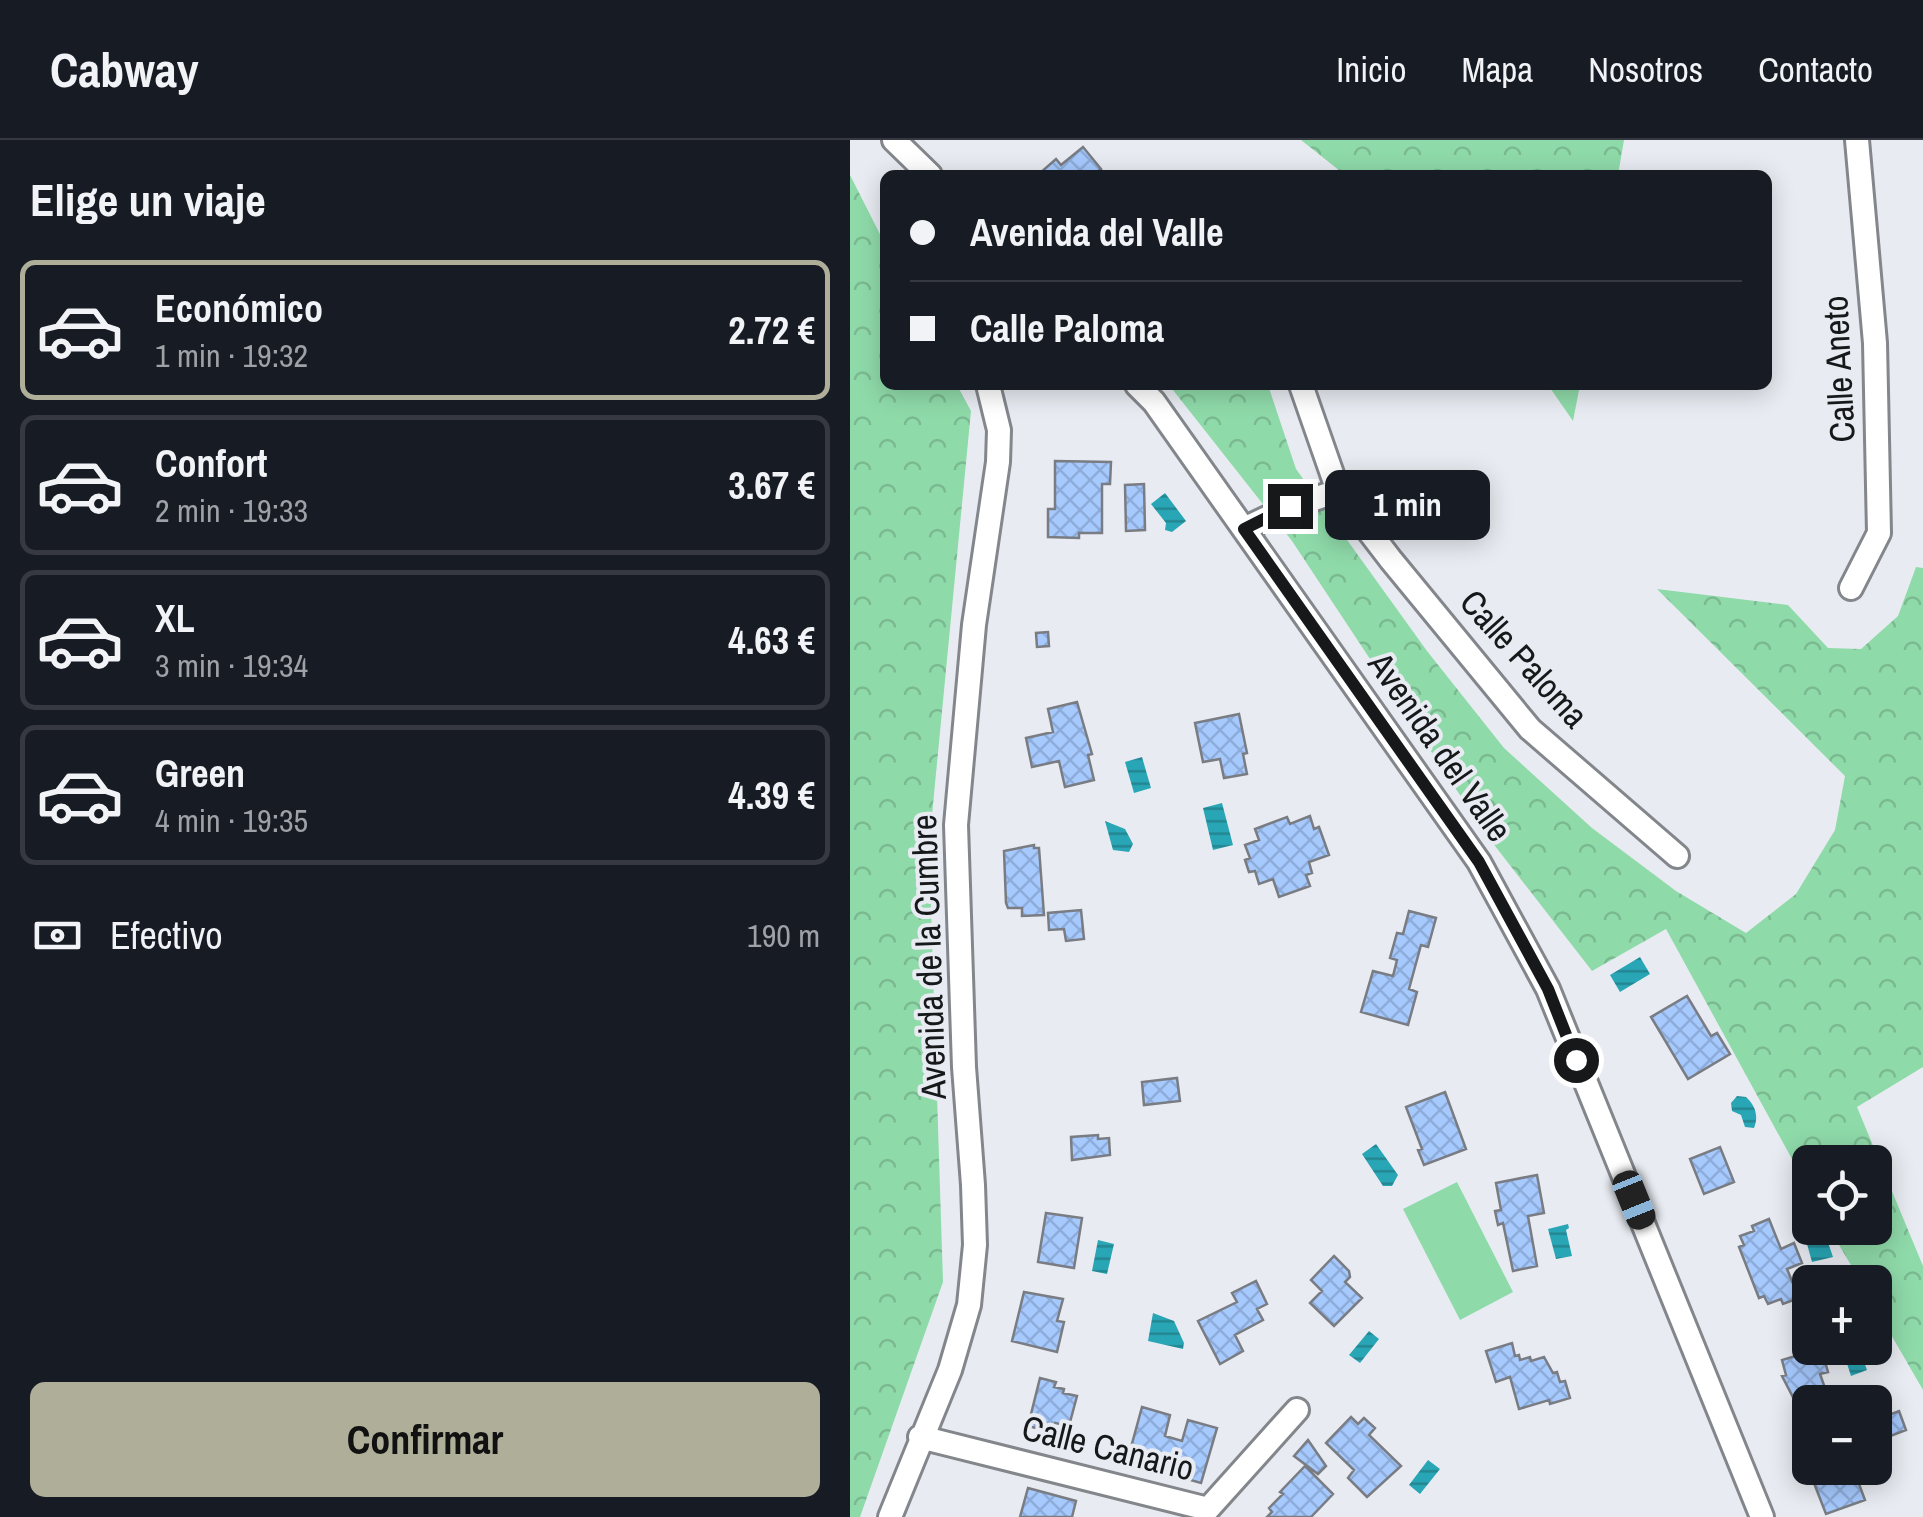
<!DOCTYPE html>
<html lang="es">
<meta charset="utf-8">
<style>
:root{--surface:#171b24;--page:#242831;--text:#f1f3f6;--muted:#9ea1a6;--line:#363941;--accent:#afaf99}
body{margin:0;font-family:"Archivo Narrow",sans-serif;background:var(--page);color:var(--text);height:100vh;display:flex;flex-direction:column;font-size:38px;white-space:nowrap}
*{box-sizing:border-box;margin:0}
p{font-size:32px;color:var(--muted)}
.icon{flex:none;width:55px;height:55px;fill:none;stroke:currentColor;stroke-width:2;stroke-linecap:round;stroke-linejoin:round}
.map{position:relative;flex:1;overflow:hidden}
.sheet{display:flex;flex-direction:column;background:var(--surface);width:850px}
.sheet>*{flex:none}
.hud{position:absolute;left:30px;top:30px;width:892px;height:220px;border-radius:15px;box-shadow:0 5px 25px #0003;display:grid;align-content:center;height:220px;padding:0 30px;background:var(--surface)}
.controls{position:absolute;left:942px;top:1005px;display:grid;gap:20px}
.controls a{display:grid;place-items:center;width:100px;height:100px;border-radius:15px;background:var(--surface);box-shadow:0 5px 25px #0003;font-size:50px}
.end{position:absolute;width:45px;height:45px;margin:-22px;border:12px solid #16181a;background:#fff;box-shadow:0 0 0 5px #fff}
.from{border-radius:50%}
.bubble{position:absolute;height:70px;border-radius:15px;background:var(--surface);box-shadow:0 5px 25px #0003;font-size:32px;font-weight:700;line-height:70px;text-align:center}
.car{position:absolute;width:30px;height:60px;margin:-30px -15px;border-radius:12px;box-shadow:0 0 8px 2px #0007;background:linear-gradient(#222 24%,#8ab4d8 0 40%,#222 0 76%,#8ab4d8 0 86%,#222 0)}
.hud b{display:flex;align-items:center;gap:35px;height:95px;font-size:38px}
.hud b+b{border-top:2px solid var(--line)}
.hud i{width:25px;height:25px;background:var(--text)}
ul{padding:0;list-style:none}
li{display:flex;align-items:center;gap:30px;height:140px;margin:0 20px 15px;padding:0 10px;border:5px solid var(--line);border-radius:15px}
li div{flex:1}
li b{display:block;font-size:38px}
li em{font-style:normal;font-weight:700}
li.active{border-color:var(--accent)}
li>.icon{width:90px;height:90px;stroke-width:1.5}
h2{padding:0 30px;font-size:45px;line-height:120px}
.pay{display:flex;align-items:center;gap:25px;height:110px;padding:0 30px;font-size:38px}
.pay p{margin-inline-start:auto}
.primary-button{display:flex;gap:20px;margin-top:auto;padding:20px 30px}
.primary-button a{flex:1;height:115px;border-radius:15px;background:var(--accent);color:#111;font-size:40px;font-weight:700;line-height:115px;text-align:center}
header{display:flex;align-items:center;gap:60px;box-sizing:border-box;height:140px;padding:0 50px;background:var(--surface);border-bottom:2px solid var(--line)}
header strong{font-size:48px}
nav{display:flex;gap:55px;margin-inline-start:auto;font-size:35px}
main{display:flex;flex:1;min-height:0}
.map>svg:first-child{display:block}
</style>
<header>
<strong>Cabway</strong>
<nav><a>Inicio</a><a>Mapa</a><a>Nosotros</a><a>Contacto</a></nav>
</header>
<main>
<section class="sheet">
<h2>Elige un viaje</h2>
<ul>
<li class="active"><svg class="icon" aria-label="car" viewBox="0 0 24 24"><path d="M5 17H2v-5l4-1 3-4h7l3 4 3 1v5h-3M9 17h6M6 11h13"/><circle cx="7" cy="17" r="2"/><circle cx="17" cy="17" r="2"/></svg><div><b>Económico</b><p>1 min · 19:32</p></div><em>2.72 €</em></li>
<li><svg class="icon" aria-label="car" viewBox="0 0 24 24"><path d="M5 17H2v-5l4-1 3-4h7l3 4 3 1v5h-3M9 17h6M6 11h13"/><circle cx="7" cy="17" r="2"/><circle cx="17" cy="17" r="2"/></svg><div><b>Confort</b><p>2 min · 19:33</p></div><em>3.67 €</em></li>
<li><svg class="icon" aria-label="car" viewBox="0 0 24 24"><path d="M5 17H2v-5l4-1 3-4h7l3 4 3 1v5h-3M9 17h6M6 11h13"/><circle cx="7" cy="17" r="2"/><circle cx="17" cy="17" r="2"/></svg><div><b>XL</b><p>3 min · 19:34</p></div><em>4.63 €</em></li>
<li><svg class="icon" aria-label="car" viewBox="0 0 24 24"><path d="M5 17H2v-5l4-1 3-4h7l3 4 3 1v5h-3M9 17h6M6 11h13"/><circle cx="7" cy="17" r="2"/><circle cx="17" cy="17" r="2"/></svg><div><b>Green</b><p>4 min · 19:35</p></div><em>4.39 €</em></li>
</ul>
<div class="pay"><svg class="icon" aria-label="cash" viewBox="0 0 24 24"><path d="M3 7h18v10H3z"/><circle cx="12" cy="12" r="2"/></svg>Efectivo<p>190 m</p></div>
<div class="primary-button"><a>Confirmar</a></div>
</section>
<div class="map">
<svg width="1073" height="1377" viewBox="0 0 1073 1377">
<defs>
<pattern id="forest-crowns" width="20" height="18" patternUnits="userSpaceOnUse" patternTransform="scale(2.5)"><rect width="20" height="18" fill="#8fdaa9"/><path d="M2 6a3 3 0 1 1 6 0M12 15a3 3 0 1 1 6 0" fill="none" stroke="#7bba91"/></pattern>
<pattern id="water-rules" width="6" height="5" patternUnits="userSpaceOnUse" patternTransform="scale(2.5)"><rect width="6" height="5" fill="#29a6b5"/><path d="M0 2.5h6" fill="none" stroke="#228692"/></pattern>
<pattern id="building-cross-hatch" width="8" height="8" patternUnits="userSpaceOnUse" patternTransform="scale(2.5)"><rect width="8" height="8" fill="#a6c9fe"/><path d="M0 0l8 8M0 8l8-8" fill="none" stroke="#8eacd9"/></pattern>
</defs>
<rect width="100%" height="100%" fill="#e8ecf2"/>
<path fill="#8fdaa9" d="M607,1042L663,1152L610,1180L553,1069Z"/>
<path fill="url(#forest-crowns)" d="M451,0H774L768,35H495Z
M0,35L35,104V245H107L121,271L79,706L93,1142L10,1377H0Z
M319,245H418L446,329L577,511L654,608L742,688L826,751L896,793L946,754L985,690L995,636L807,449L938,465L978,508L1011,509L1048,476L1066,427L1073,428V927L1007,967L1073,1126V1250L1025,1167V1142H1011L979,1088H1025V1022H960V1052L816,789L742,831L635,693L442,401Z
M698,245H730L723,281Z"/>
<path fill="url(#water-rules)" d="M315,353L336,381L322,392L315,390L316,383L301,364Z
M292,617L301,648L284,653L275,622Z
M372,663L383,705L363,710L353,668Z
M255,681L275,689L283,704L279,712L263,710Z
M790,817L800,834L770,852L760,835Z
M887,956L896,957C905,965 909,976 904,988L895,987L891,975L882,971L881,963Z
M526,1004L548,1035L542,1046H533L512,1014Z
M718,1084L719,1088L716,1090L722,1116L706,1119L698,1089Z
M960,1084V1088H973L983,1117L962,1122L952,1086Z
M248,1100L264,1104L257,1134L242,1131Z
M303,1173L324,1181L334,1203L333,1209L298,1201Z
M519,1191L529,1199L510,1223L499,1215Z
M992,1208H1009L1017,1230L1001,1236Z
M578,1320L590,1329L570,1354L559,1345Z"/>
<path fill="url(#building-cross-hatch)" stroke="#797c82" stroke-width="2.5" d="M233,7L251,29L246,33L248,35L190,33L206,19L211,25Z
M205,321L261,322L260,344H252V393H229V398L198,397V369H205Z
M294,344L295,390L276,391L275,345Z
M198,492L199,506L187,507L186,493Z
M227,562L242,614L238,615L244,640L215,647L209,621L182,627L176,598L203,592L198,569Z
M389,574L397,613L393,614L397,634L374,638L370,619L353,622L345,583Z
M460,676L464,689L469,687L479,715L459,722L462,733L456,735L460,746L429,757L423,739L409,744L405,731L399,732L395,720L400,718L395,705L409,700L405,689L437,677L440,684Z
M184,705V708H189L194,775L172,776V768H158L156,763L154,711Z
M231,770L234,799L216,801L214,789L199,790L198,773Z
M559,771L586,778L578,807L571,805L559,849L567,852L558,885L511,872L523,831L543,836L547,820L540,818L547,793L553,794Z
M837,856L861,896L867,893L880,914L838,939L801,877Z
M327,938L330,961L294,965L292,942Z
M595,952L616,1009L574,1025L568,1010L572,1009L556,967Z
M248,995V999L259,998L260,1015L222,1020L221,997Z
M870,1007L884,1042L854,1054L840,1019Z
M687,1035L694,1073L678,1076L687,1126L663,1131L653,1083L648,1085L645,1071L651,1070L646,1043Z
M196,1073L232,1078L224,1128L188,1122Z
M919,1079L931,1109L944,1103L952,1123L937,1129L949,1158L933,1164L931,1159L918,1164L914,1156L909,1158L889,1107L894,1105L890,1096L904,1091L902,1086Z
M484,1116L499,1131L500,1137L495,1142L512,1158L484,1186L460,1163L472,1151L461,1140Z
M406,1141L417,1164L407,1169L413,1180L385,1195L393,1211L370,1224L348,1181L387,1162L382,1153Z
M174,1152L213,1159L207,1181L214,1182L207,1212L162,1201Z
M662,1203L665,1216L669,1215L670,1220L680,1217L681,1221L694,1217L703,1233L707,1232L710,1242L715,1241L720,1258L700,1264L699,1260L669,1269L660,1237L646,1242L636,1211Z
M971,1208L978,1232L970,1234L976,1251L945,1261L932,1236L936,1235L932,1220Z
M190,1238L206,1242L204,1247L214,1249L213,1253L227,1256L219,1286L205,1283L203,1292L178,1286Z
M292,1267L320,1275L315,1296L332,1301L338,1280L367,1288L351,1343L277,1322Z
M1049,1271L1056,1290L1025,1302V1280Z
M501,1277L508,1284L514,1278L525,1288L519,1295L551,1326L517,1357L498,1338L504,1330L476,1303Z
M458,1300L476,1326L468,1334L444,1316Z
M960,1308V1328H1003L1015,1360L976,1374L955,1320L960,1318L957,1310Z
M455,1326L483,1354L461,1377H417L422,1372L419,1368L433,1354L430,1352Z
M178,1348L226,1361L222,1377H170Z"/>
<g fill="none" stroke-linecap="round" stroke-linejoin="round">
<g stroke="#83878c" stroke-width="28">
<path id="minor" d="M44,0L80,35
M287,245L304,262L629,722L698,849L912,1377
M451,245L488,351L541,420L680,589L827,716
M394,389L440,367L488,351
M1001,448L1029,393L1025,203L1007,0
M70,1297L358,1369L447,1270
M40,1377L100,1230L119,1165L125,1105L123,1045L114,927L106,685L124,485L148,322L149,290L138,245"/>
</g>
<use href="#minor" stroke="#fff" stroke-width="22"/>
</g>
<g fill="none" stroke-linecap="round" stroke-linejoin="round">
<path stroke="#16181a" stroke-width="12" d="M440,366L394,389L629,722L698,849L726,920"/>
</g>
<g text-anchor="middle" stroke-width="8" stroke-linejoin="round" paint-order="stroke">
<g font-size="35" fill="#16181a" stroke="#e8ecf2">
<text transform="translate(989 229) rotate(-93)" y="12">Calle Aneto</text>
<text transform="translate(674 519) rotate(48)" y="12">Calle Paloma</text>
<text transform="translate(590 607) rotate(55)" y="12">Avenida del Valle</text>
<text transform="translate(79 817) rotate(-92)" y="12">Avenida de la Cumbre</text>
<text transform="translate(258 1308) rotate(14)" y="12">Calle Canario</text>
</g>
</g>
</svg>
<div class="controls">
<a><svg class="icon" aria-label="locate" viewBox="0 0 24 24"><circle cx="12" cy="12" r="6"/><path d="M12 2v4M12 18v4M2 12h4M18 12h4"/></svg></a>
<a>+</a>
<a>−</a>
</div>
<i class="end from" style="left:726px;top:920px"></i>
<i class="end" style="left:440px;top:366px"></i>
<div class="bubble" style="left:475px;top:330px;width:165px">1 min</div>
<i class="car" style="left:784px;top:1060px;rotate:158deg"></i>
<div class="hud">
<b><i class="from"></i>Avenida del Valle</b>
<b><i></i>Calle Paloma</b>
</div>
</div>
</main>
